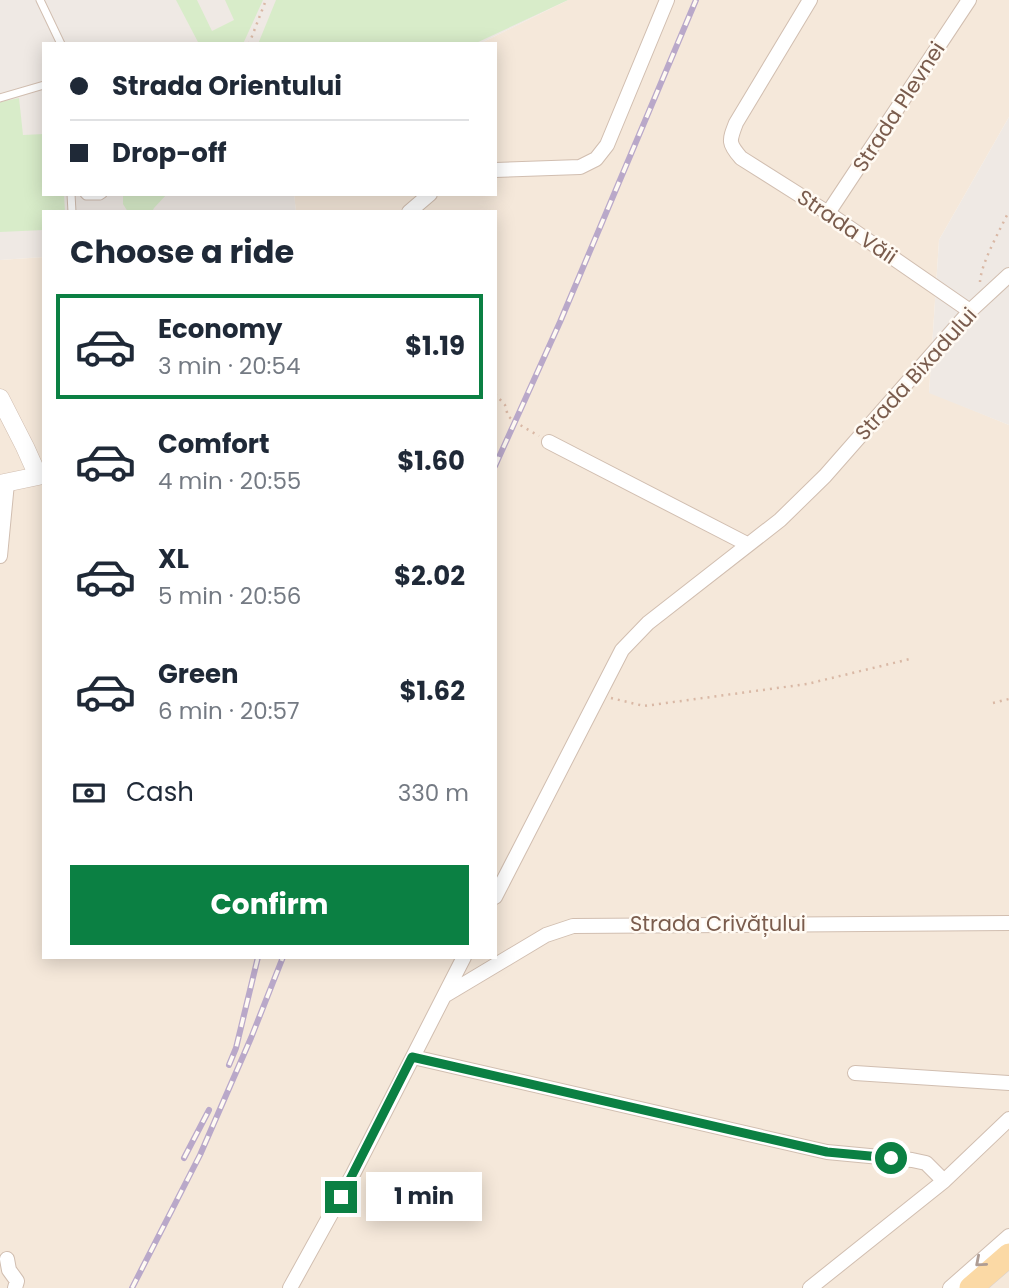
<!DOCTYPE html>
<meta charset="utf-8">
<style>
:root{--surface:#fff;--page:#f6f6f7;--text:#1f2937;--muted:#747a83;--line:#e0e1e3;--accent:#0b8043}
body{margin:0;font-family:Poppins,sans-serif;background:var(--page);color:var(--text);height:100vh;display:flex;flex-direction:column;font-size:26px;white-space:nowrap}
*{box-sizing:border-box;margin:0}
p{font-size:23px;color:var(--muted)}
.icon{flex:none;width:38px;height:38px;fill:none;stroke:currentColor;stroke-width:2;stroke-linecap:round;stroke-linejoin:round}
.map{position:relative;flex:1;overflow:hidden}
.drawer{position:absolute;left:42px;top:210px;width:455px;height:749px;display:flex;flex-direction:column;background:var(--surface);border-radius:0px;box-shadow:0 4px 18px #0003}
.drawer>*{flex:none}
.top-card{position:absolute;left:42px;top:42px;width:455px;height:154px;border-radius:0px;box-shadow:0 4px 18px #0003;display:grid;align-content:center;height:154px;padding:0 28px;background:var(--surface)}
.end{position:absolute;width:32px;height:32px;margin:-16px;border:9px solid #0b8043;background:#fff;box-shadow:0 0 0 4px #fff}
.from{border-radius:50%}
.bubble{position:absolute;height:49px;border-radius:0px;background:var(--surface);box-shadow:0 4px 18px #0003;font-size:23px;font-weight:700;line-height:49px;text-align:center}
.top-card b{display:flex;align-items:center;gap:24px;height:66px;font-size:26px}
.top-card b+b{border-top:2px solid var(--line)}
.top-card i{width:18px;height:18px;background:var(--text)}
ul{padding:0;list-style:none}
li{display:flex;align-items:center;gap:21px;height:105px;margin:0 14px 10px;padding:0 14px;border:4px solid transparent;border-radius:0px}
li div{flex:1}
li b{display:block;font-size:26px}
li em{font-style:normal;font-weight:700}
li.selected{border-color:var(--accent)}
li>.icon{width:63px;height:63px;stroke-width:1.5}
h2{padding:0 28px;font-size:32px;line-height:84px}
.pay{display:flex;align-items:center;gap:18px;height:77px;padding:0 28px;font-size:26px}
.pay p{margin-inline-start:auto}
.button{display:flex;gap:14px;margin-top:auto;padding:14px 28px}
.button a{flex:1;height:80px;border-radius:0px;background:var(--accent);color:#fff;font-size:28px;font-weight:700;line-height:80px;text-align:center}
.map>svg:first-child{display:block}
</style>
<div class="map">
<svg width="1009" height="1288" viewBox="0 0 1009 1288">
<rect width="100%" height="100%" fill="#fdf6ec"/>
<path fill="#f5e8da" d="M568,0H1009V117L939,240L929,392L1009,425V1288H0V260L44,257V957H495V212H296L294,194H495V44H479Z"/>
<path fill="#efe9e4" d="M0,0H568L479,44H44V194H294L296,212H44V257L0,260Z
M1009,117V425L929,393L939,240Z"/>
<path fill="#d8ecc9" d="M176,0H197L212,31L234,20L225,0H263L243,44H199Z
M276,0H568L474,44H258Z
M19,98L23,135L44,134V194H64L65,212H44V230L0,232V102Z
M123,194H167L154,208L152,212H128L123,204Z"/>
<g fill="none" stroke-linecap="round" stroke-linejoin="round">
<g stroke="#d1beb0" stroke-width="9">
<path id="service" d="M40,0L61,44
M0,98L44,85
M71,194L72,212
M84,194L86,196H100L103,194"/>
</g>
<g stroke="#d1beb0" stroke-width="16">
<path id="minor" d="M810,0L736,123C729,141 728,143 741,158L828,213L970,311
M495,170L580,167L596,159L607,145L667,0
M409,212L430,194
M828,213L969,0
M549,442L747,544
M0,556L7,483
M495,897L622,650L648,623L780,520L825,476L970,311L1009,275
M444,996L546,935L573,926L1009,923
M413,1057L827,1152L912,1160L926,1163L944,1181
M855,1073L1009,1083
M7,1259L9,1270L17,1281L15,1288
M290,1288L353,1174L464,957
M810,1288L944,1181L1009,1119
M950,1288L1009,1236"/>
</g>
<g stroke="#d1beb0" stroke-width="19">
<path id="tertiary" d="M0,398L25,447L38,476L0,484"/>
</g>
<g stroke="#dad1cd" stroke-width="24">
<path id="primary" d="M971,1288L1009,1255"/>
</g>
<path stroke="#d9b8a5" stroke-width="2.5" stroke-dasharray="2 5" stroke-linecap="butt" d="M249,44L266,0
M980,282C981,263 1000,230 1009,211
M495,394L505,405L508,416L515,422L539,436
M611,698L644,706L807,684L910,659
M993,703L1009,699"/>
<use href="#service" stroke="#fff" stroke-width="7"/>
<use href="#minor" stroke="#fff" stroke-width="14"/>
<use href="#tertiary" stroke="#fff" stroke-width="18"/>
<use href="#primary" stroke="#fbd9a5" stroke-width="23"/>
<g stroke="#b9a8c9" stroke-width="6">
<path id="rail" d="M495,466L560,322L696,0
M229,1065L236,1048L258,957
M184,1158L209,1110
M132,1288L200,1155L251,1038L283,957"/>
</g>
<use href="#rail" stroke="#fffaf3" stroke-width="3.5" stroke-dasharray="10" stroke-linecap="butt"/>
</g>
<defs><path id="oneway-chevron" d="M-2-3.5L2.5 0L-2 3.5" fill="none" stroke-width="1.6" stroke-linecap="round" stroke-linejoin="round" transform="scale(1.75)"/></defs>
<use stroke="#af9d94" href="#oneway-chevron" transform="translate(980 1262) rotate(139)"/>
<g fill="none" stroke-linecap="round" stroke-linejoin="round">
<path stroke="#0b8043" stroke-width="9" d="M341,1197L412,1057L827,1152L891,1158"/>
</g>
<g text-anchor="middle" stroke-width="5" stroke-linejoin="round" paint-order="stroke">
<g font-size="21" fill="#7a5c4d" stroke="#fffaf3">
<text transform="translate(899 107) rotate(-57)" y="7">Strada Plevnei</text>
<text transform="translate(847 227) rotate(34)" y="7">Strada Văii</text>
<text transform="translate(916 374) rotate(-48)" y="7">Strada Bixadului</text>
<text x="718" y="931">Strada Crivățului</text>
</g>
</g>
</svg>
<i class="end from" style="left:891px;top:1158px"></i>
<i class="end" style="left:341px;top:1197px"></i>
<div class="bubble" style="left:366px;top:1172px;width:116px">1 min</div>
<div class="top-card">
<b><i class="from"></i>Strada Orientului</b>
<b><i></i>Drop-off</b>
</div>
<section class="drawer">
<h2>Choose a ride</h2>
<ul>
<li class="selected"><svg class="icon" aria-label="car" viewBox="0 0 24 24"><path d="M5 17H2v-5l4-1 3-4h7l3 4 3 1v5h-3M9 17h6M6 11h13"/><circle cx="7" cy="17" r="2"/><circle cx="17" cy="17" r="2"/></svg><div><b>Economy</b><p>3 min · 20:54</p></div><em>$1.19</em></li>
<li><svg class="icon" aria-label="car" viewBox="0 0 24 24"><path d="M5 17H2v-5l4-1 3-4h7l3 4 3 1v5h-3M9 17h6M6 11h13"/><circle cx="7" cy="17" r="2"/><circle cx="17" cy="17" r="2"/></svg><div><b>Comfort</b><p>4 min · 20:55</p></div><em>$1.60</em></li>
<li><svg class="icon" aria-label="car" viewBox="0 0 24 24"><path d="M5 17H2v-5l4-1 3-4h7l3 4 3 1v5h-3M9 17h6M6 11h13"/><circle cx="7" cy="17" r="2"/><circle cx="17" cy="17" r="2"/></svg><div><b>XL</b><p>5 min · 20:56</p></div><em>$2.02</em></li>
<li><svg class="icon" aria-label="car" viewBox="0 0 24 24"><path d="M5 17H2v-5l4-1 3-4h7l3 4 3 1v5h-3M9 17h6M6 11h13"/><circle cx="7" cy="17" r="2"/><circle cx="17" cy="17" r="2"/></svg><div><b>Green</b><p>6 min · 20:57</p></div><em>$1.62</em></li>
</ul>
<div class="pay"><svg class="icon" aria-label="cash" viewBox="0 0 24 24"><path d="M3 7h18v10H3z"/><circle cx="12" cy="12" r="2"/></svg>Cash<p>330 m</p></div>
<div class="button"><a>Confirm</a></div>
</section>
</div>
